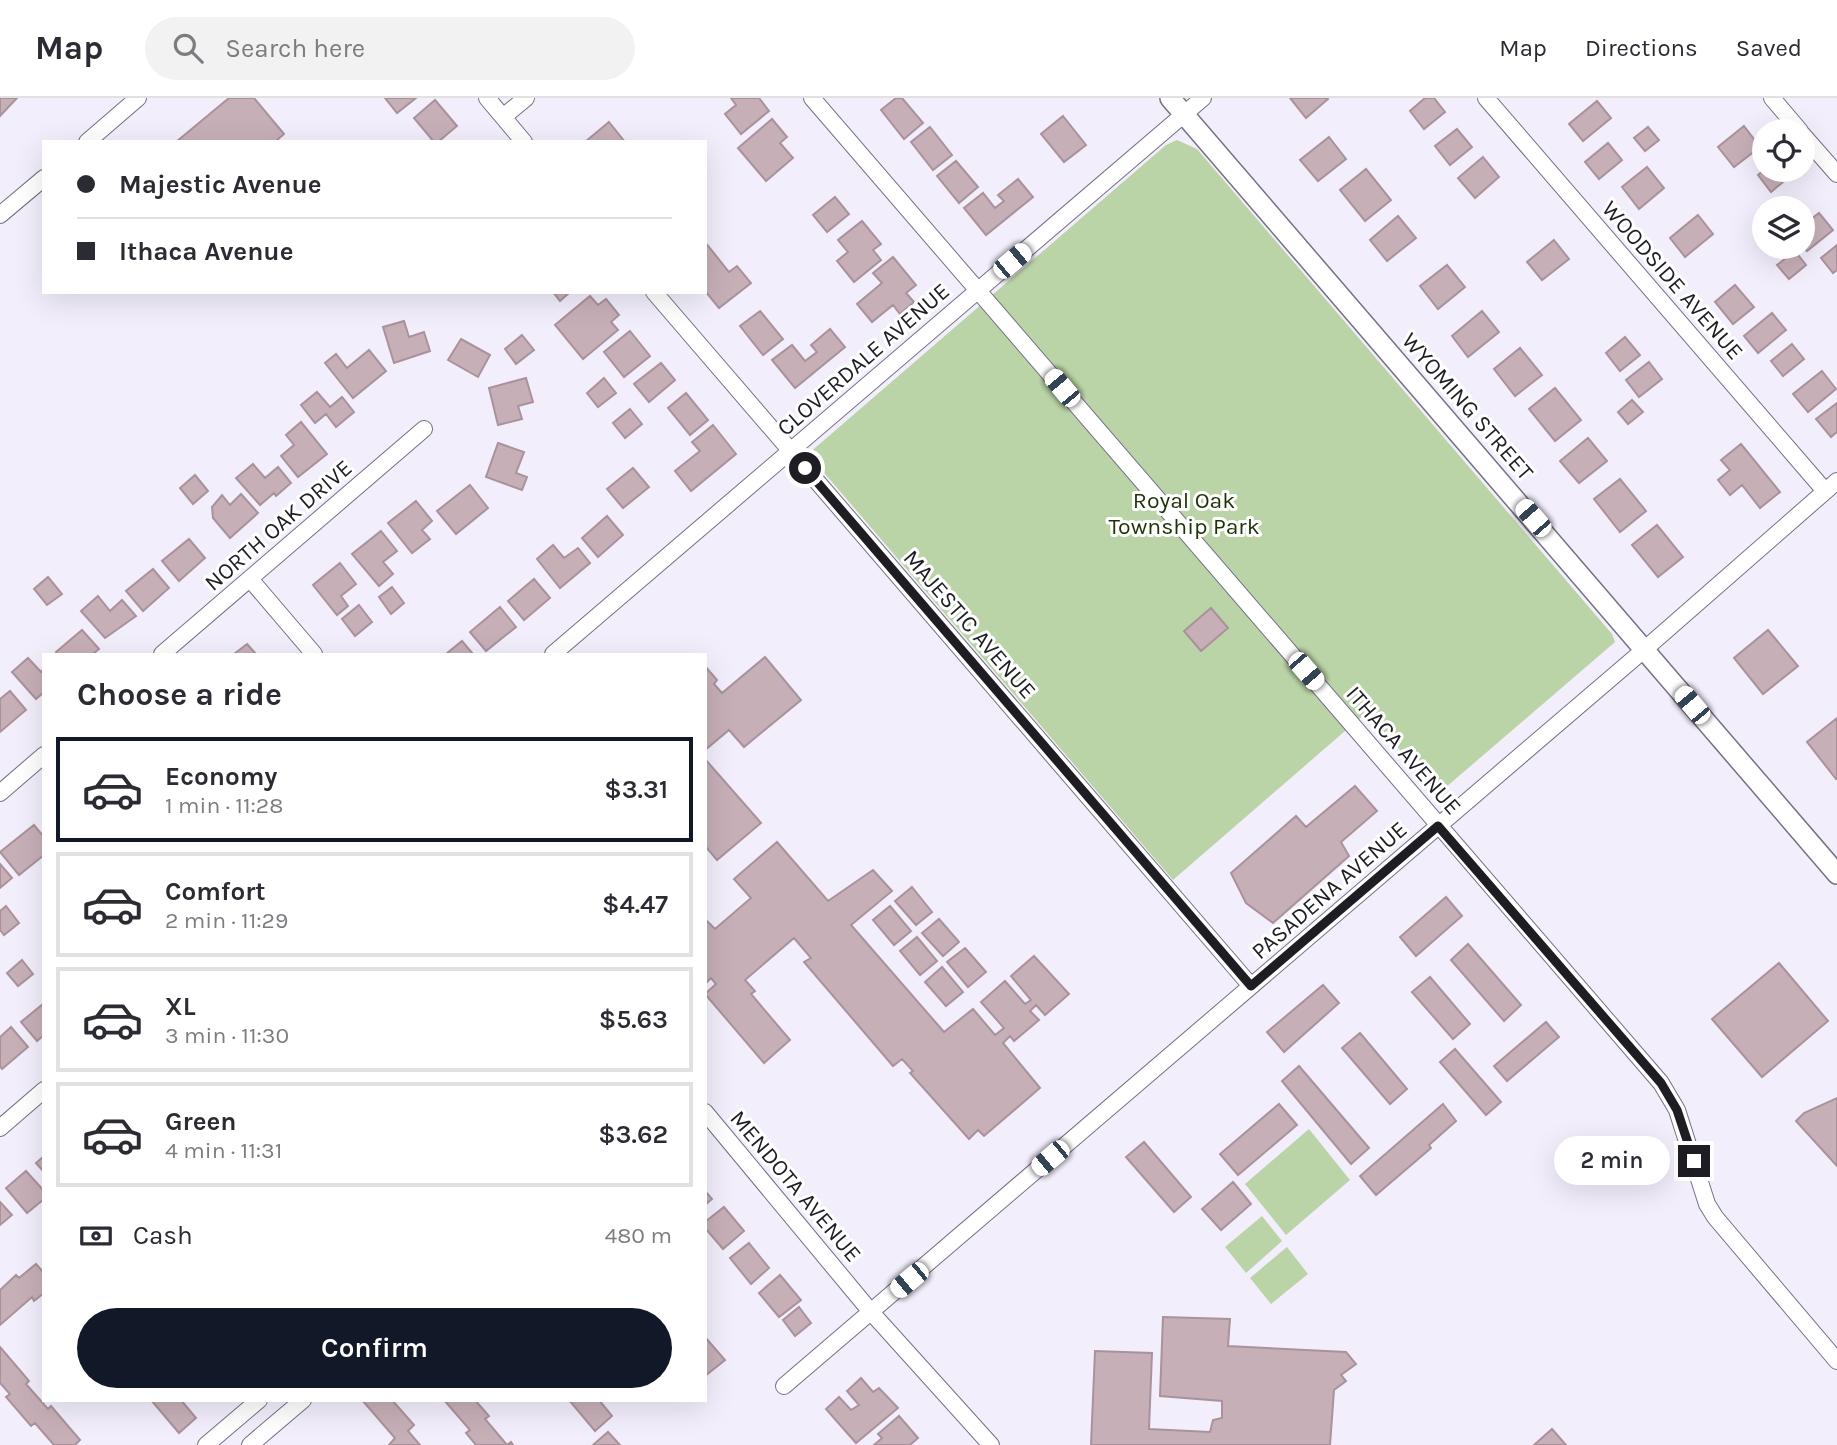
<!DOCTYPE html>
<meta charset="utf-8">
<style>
:root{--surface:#fff;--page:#f2f2f3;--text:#2b2b33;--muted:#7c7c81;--line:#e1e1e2;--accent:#111827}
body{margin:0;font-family:Karla,sans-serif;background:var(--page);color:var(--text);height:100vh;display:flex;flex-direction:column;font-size:26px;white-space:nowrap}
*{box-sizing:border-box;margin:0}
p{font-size:23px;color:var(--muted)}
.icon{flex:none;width:38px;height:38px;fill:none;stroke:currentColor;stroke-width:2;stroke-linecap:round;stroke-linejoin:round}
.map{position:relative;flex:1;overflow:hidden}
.panel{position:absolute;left:42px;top:555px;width:665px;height:749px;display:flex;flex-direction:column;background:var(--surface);border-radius:0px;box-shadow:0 7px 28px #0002}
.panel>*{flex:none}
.banner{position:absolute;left:42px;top:42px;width:665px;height:154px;border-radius:0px;box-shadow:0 7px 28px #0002;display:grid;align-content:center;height:154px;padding:0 35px;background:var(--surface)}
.controls{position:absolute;left:1752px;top:21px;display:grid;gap:14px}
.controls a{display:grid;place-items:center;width:63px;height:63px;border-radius:50%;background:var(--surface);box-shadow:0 7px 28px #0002;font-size:35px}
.end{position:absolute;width:32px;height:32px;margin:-16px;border:9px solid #1f1d24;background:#fff;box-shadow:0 0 0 4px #fff}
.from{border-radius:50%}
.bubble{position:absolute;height:49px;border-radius:24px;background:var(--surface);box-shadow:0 7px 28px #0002;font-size:23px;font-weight:600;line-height:49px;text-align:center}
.car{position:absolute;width:21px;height:42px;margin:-21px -10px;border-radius:9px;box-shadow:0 0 5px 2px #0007;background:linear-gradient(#fff 24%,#345 0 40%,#fff 0 76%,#345 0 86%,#fff 0)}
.banner b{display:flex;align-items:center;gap:24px;height:66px;font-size:26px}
.banner b+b{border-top:2px solid var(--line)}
.banner i{width:18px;height:18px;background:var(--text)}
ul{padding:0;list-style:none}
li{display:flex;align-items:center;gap:21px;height:105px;margin:0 14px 10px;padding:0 21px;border:4px solid var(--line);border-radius:0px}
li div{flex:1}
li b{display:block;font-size:26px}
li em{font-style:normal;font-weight:600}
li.active{border-color:var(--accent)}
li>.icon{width:63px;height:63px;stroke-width:1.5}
h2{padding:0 35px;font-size:32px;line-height:84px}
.pay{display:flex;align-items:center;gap:18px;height:77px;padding:0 35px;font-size:26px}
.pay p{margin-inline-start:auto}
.button{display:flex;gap:14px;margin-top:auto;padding:14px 35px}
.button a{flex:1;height:80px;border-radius:42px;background:var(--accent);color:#fff;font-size:28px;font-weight:600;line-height:80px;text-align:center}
header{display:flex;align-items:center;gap:42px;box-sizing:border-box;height:98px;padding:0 35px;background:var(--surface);border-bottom:2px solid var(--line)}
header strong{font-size:33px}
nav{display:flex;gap:38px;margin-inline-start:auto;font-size:24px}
.search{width:490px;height:63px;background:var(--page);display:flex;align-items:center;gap:18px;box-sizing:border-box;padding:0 24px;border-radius:38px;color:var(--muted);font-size:26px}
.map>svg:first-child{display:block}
</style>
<header>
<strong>Map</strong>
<div class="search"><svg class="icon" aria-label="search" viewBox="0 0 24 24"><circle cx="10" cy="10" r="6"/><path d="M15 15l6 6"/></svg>Search here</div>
<nav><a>Map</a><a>Directions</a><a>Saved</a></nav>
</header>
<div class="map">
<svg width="1837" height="1347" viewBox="0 0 1837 1347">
<rect width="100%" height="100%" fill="#f2eefc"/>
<path fill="#bbd4a7" d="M1177,42L1197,51L1612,536L1615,544L1438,696L1367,614L1173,782L808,356L1166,47Z
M1309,1031L1350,1082L1286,1137L1245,1086Z
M1262,1118L1282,1143L1246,1175L1225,1149Z
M1287,1149L1308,1176L1271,1206L1250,1180Z"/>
<path fill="#c7afb8" stroke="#a9929b" stroke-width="2" d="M0,0H17L0,18Z
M229,0H254L284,36L275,44H176Z
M385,0H416L397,15Z
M731,0H759L769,13L741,36L725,16L736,7Z
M896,0H902L923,25L904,41L881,12Z
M1290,0H1327L1328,1L1306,20Z
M1425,0H1434L1445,14L1424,31L1410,13Z
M435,2L457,28L438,44H434L414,20Z
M1597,3L1611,20L1583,43L1569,26Z
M1063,18L1086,47L1064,64L1041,36Z
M772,21L787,39L780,45L793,60L766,83L738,50Z
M609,24L625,44H585Z
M1744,28L1760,49L1734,69L1718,49Z
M930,29L952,57L933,72L911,44Z
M1648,29L1659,42L1645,53L1634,40Z
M1457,31L1472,49L1450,67L1435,48Z
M1329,39L1346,61L1318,83L1300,62Z
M1608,45L1622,62L1599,81L1585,64Z
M1483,59L1499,79L1475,100L1458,80Z
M956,63L978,89L959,105L937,78Z
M1647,69L1664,90L1639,111L1622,89Z
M1366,71L1391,102L1365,123L1340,92Z
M1764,72H1791L1794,75L1771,94L1758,77Z
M1018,81L1033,99L986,137L964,110L983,95L995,110L1004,103L998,97Z
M835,99L849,116L827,134L813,117Z
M1819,115L1833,132L1807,153L1802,147V128Z
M1698,117L1713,136L1685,159L1670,140Z
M1398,118L1416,140L1387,163L1370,142Z
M862,123L881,146L873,152L881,162L854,184L837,163L848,154L838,142Z
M1554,142L1569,161L1542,182L1527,164Z
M705,144L729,174L737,168L751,185L719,210L705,193Z
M1837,147V172L1833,175L1821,160Z
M1795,153L1806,167L1789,181L1777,167Z
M893,159L916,187L906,195L914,204L900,216L893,207L872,224L857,206L882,185L873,175Z
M1447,167L1465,189L1438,211L1420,188Z
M1735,187L1754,209L1733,226L1715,204Z
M553,194H570L560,203Z
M590,198L598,207L606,201L619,217L611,224L618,232L583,261L555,227Z
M760,213L783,241L763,257L740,228Z
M1482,213L1499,234L1468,259L1452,238Z
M1772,215L1786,232L1758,255L1744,238Z
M404,223L409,239L424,234L430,253L394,265L383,229Z
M830,231L845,249L795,290L772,262L792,247L805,263L817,254L811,247Z
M630,233L650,258L624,279L604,254Z
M522,237L534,252L516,266L505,251Z
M1625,239L1640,257L1620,273L1606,255Z
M461,241L490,257L478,279L448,262Z
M1792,246L1804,261L1783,278L1771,263Z
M1520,250L1542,277L1515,298L1494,271Z
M369,252L386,273L353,300L325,265L336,256L347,270Z
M1649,264L1662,281L1639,299L1626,282Z
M661,265L675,282L649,304L634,286Z
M1822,273L1836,291L1808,314L1793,296Z
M526,280L533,304L518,308L522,321L498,327L489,290Z
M604,280L616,295L598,309L587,295Z
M1555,290L1581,322L1555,343L1529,311Z
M317,294L330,309L342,299L354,314L336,329L326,316L315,325L301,307Z
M686,295L708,322L690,337L668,310Z
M1632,302L1643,314L1628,326L1618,314Z
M1837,305V334L1831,339L1816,321Z
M630,311L642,326L625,340L613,325Z
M301,324L327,356L298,379L281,358L294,347L286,337Z
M713,327L736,356L691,393L675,373L700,353L692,344Z
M1588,340L1607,363L1579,385L1560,363Z
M498,345L524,354L516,375L527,379L522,392L486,379Z
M1741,346L1780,394L1760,410L1742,387L1730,397L1718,382L1730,372L1721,362Z
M253,366L265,380L278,369L291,385L276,398L274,395L260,407L236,380Z
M633,370L649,389L623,410L607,391Z
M195,377L208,393L193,406L180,390Z
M1620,381L1646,413L1620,434L1594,401Z
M470,387L488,410L456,436L437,413Z
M241,396L258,415L230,440L213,420L212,409L222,397L230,407Z
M416,403L432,423L422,432L430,441L412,455L388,425Z
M607,418L623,437L598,459L582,440Z
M1657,427L1683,459L1658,479L1632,447Z
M381,433L397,453L383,464L393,476L379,488L352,456Z
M189,441L205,460L179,483L162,463Z
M553,447L564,460L578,450L590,465L560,490L537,461Z
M340,465L356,486L341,498L348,508L337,517L313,487Z
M153,471L169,490L143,513L126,493Z
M48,479L62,496L47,507L34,491Z
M534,481L550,500L524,522L508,503Z
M392,489L404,505L391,516L379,499Z
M98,498L110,513L122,502L136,518L105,540L81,513Z
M359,507L372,524L355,538L342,521Z
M500,509L516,529L486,553L470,534Z
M1211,510L1228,530L1201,553L1184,533Z
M82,532L99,551L93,556H58L56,554Z
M1768,532L1798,568L1763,596L1734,560Z
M462,543L473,556H446Z
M247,546L256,556H234Z
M765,559L801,602L744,649L729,632L705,652V568L717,582L714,586L722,595Z
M28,560L41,574L44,571V594L36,601L12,574Z
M10,593L26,612L0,634V601Z
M1837,620V680L1836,681L1807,644Z
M705,661L761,725L717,762L705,748Z
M1355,688L1377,713L1341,744L1349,758L1273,825L1246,805L1231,775L1296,718L1306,729Z
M34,727L44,739V757L19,777L0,754Z
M777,744L828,803L873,772L892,793L851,827L944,934L973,911L995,937L1004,930L981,904L1005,883L1025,906L1031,902L1011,878L1034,858L1069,896L1045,917L1036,907L1030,913L1039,922L1014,943L1010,938L1003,945L1040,990L984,1038L978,1032L969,1041L910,975L913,973L902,961L893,968L804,864L811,860L794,840L745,882L755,893L751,896L790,942L764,965L705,896L716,886L711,880L705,886V821L715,831L751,800L734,781Z
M0,766L12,780L0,790Z
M912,789L932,814L916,827L895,803Z
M1446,799L1462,818L1416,858L1400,839Z
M6,808L19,825L4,837L0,832V813Z
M890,808L911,833L894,847L873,822Z
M939,821L959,844L943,858L922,835Z
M917,839L937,863L920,877L900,853Z
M1468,846L1521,907L1504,923L1451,862Z
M965,850L986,874L968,889L947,864Z
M22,862L33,876L18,888L7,875Z
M1779,865L1828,923L1762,979L1712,921Z
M942,869L963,894L946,908L925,884Z
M1430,879L1470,926L1453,941L1412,894Z
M1323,887L1339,905L1284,954L1267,934Z
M44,905V937L37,943L21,924Z
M1546,924L1559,939L1507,983L1494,968Z
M11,929L28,949L2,971L0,968V939Z
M1360,935L1407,991L1390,1006L1342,950Z
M1455,951L1501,1004L1486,1017L1440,964Z
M1299,968L1369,1050L1351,1066L1282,983Z
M1837,1000V1068L1796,1023L1804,1015Z
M1279,1006L1297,1027L1238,1077L1220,1056Z
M1443,1006L1456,1023L1429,1047L1431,1050L1376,1097L1360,1078Z
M1144,1044L1191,1099L1174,1114L1126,1059Z
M44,1058V1074L36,1065Z
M26,1073L44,1093V1101L27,1115L6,1090Z
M1233,1084L1251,1106L1221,1132L1202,1111Z
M705,1093L712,1101L705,1107Z
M0,1104L12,1117L0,1127Z
M724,1109L744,1133L723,1151L705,1130V1124Z
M749,1145L769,1170L751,1186L730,1160Z
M36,1166L44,1175V1195L34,1203L32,1199L0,1227V1192L16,1177L19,1180Z
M780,1177L801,1202L779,1219L759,1195Z
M799,1209L811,1225L795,1238L783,1222Z
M1163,1219L1230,1221L1228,1248L1346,1254L1356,1266L1341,1277L1346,1283L1334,1292L1330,1347H1091L1095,1253L1152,1255L1149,1331L1210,1334L1213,1322L1222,1320V1303L1160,1298Z
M705,1239L725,1262L705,1278Z
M0,1249L29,1283L26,1286L48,1311L51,1308L80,1342L75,1347H54L35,1325L31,1328L6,1299L10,1296L0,1285Z
M861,1280L873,1294L879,1290L898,1310L856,1345L826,1311L839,1299L851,1312L859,1307L847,1293Z
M151,1302H181L196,1320L179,1335Z
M362,1302H392L414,1327L408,1333L420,1347H389L395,1340Z
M444,1302H475L489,1318L485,1321L507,1347L511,1344L513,1347H476L466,1335L470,1332Z
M569,1302H599L612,1318L595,1333Z
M899,1318L918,1340L910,1347H874L882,1340L878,1336Z
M1552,1331L1566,1347H1534Z
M608,1334L620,1347H593Z"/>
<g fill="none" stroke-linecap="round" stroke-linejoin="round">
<g stroke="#757084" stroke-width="18">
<path id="minor" d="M487,0L524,44
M812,0L1661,985L1677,1012L1707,1106L1715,1119L1837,1263
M1486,0L1825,393
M1772,0L1800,33
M503,19L526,0
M1802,36L1837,76
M87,44L138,0
M0,117L44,80
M654,194L1251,888
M250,481L314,556
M162,556L424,331
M553,556L1203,0
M0,695L44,657
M705,1014L871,1214L991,1347
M0,1030L44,992
M784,1288L1645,551L1837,383
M206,1347L259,1302
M250,1347L303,1302"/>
</g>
<g stroke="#757084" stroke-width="22">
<path id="tertiary" d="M1170,0L1837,776"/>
</g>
<use href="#minor" stroke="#fff" stroke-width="16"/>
<use href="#tertiary" stroke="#fff" stroke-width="19"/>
</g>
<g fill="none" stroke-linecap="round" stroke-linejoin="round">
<path stroke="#1f1d24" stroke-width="9" d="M805,370L1251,888L1438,728L1661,985L1677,1012L1694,1063"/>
</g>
<g text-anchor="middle" stroke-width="6" stroke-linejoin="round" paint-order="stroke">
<g font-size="23" fill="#1f1d24" stroke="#fff">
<text transform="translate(1673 182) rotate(49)" y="8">WOODSIDE AVENUE</text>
<text transform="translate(863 261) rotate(-41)" y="8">CLOVERDALE AVENUE</text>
<text transform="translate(1468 308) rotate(49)" y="8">WYOMING STREET</text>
<text transform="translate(278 427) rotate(-41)" y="8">NORTH OAK DRIVE</text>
<text transform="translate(970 526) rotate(49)" y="8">MAJESTIC AVENUE</text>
<text transform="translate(1404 652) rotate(49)" y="8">ITHACA AVENUE</text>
<text transform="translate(1329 792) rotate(-41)" y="8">PASADENA AVENUE</text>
<text transform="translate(796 1088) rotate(50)" y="8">MENDOTA AVENUE</text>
</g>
<g font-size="23" fill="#1c3104" stroke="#fff">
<text x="1184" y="410">Royal Oak<tspan x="1184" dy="26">Township Park</tspan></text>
</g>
</g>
</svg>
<div class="controls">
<a><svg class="icon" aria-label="locate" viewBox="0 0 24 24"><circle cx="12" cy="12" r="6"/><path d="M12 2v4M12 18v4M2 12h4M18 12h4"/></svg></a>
<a><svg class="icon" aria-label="layers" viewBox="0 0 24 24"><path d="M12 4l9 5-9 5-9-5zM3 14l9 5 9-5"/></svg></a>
</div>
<i class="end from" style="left:805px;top:370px"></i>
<i class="end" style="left:1694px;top:1063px"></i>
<div class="bubble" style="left:1554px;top:1038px;width:116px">2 min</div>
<i class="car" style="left:1012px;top:163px;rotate:50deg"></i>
<i class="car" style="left:1062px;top:290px;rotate:320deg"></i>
<i class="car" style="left:1533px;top:420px;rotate:319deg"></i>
<i class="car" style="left:1306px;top:573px;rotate:139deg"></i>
<i class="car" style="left:1692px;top:607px;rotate:320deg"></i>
<i class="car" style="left:1050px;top:1060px;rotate:230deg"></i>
<i class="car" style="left:909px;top:1182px;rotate:230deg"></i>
<div class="banner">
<b><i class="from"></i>Majestic Avenue</b>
<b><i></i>Ithaca Avenue</b>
</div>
<section class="panel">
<h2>Choose a ride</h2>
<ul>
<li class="active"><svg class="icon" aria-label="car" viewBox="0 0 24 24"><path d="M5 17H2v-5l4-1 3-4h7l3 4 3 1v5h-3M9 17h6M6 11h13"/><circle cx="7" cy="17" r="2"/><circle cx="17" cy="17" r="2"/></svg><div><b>Economy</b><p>1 min · 11:28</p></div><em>$3.31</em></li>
<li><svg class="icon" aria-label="car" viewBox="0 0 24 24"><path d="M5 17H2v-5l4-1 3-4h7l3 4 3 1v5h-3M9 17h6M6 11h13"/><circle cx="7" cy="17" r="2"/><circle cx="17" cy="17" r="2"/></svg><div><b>Comfort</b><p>2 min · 11:29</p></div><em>$4.47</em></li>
<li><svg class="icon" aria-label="car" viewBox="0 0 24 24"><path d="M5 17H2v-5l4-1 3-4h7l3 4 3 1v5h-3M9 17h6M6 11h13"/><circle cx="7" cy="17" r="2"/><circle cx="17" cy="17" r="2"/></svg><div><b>XL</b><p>3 min · 11:30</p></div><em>$5.63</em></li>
<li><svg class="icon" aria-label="car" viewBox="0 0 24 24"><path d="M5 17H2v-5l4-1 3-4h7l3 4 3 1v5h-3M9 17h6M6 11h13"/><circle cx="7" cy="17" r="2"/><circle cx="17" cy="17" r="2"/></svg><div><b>Green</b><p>4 min · 11:31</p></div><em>$3.62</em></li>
</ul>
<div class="pay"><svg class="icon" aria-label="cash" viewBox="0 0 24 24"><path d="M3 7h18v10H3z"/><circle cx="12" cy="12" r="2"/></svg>Cash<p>480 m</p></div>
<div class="button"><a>Confirm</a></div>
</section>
</div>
